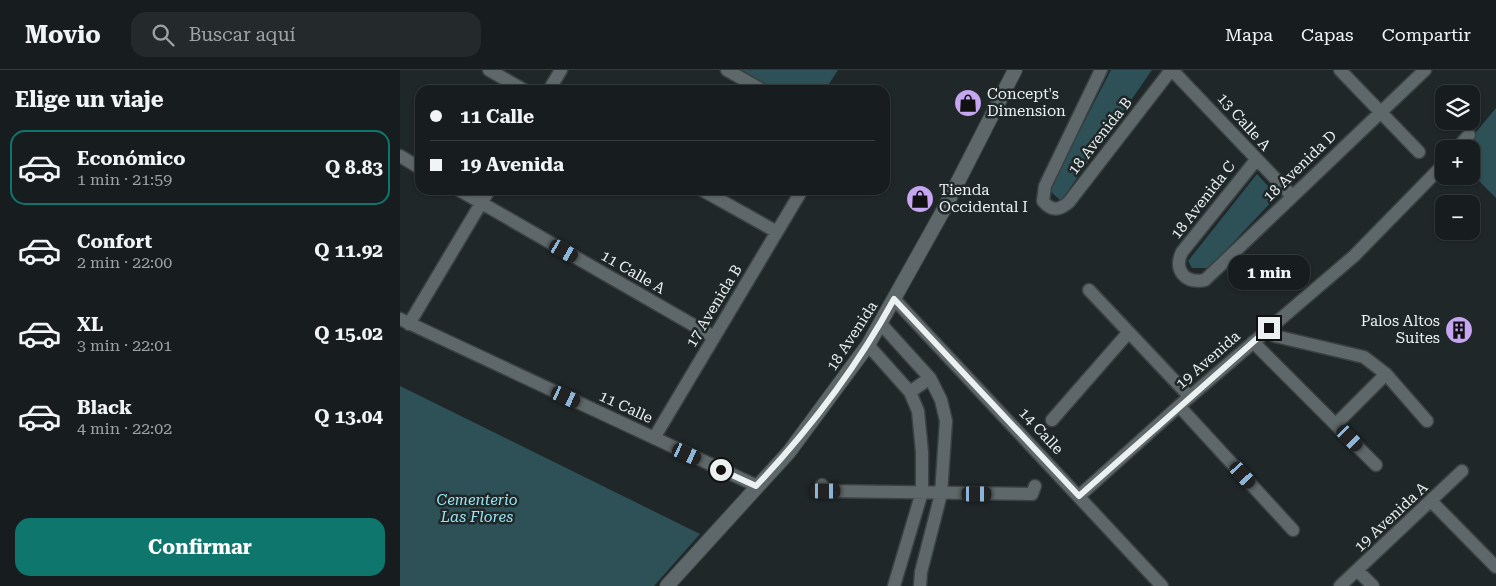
<!DOCTYPE html>
<html lang="es">
<meta charset="utf-8">
<style>
:root{--surface:#171d1f;--page:#242a2c;--text:#f1f3f6;--muted:#9ea2a4;--line:#363b3d;--accent:#0f766e}
body{margin:0;font-family:"Roboto Serif",serif;background:var(--page);color:var(--text);height:100vh;display:flex;flex-direction:column;font-size:19px;white-space:nowrap}
*{box-sizing:border-box;margin:0}
p{font-size:16px;color:var(--muted)}
.icon{flex:none;width:28px;height:28px;fill:none;stroke:currentColor;stroke-width:2;stroke-linecap:round;stroke-linejoin:round}
.map{position:relative;flex:1;overflow:hidden}
.sheet{display:flex;flex-direction:column;background:var(--surface);width:400px}
.sheet>*{flex:none}
.hud{position:absolute;left:15px;top:15px;width:475px;height:110px;border-radius:15px;box-shadow:0 1px 4px #0004,0 0 0 1px var(--line);display:grid;align-content:center;height:110px;padding:0 15px;background:var(--surface)}
.controls{position:absolute;left:1035px;top:15px;display:grid;gap:10px}
.controls a{display:grid;place-items:center;width:45px;height:45px;border-radius:10px;background:var(--surface);box-shadow:0 1px 4px #0004,0 0 0 1px var(--line);font-size:25px}
.end{position:absolute;width:22px;height:22px;margin:-11px;border:6px solid #ebf0f1;background:#111;box-shadow:0 0 0 2px #111}
.from{border-radius:50%}
.bubble{position:absolute;height:35px;border-radius:15px;background:var(--surface);box-shadow:0 1px 4px #0004,0 0 0 1px var(--line);font-size:16px;font-weight:700;line-height:35px;text-align:center}
.car{position:absolute;width:15px;height:30px;margin:-15px -8px;border-radius:6px;box-shadow:0 0 4px 1px #0007;background:linear-gradient(#222 24%,#8ab4d8 0 40%,#222 0 76%,#8ab4d8 0 86%,#222 0)}
.hud b{display:flex;align-items:center;gap:18px;height:48px;font-size:19px}
.hud b+b{border-top:1px solid var(--line)}
.hud i{width:12px;height:12px;background:var(--text)}
ul{padding:0;list-style:none}
li{display:flex;align-items:center;gap:15px;height:75px;margin:0 10px 8px;padding:0 5px;border:2px solid transparent;border-radius:15px}
li div{flex:1}
li b{display:block;font-size:19px}
li em{font-style:normal;font-weight:700}
li.selected{border-color:var(--accent)}
li>.icon{width:45px;height:45px;stroke-width:1.5}
h2{padding:0 15px;font-size:22px;line-height:60px}
.action{display:flex;gap:10px;margin-top:auto;padding:10px 15px}
.action a{flex:1;height:58px;border-radius:15px;background:var(--accent);color:#fff;font-size:20px;font-weight:700;line-height:58px;text-align:center}
header{display:flex;align-items:center;gap:30px;box-sizing:border-box;height:70px;padding:0 25px;background:var(--surface);border-bottom:1px solid var(--line)}
header strong{font-size:24px}
nav{display:flex;gap:28px;margin-inline-start:auto;font-size:18px}
.search{width:350px;height:45px;background:var(--page);display:flex;align-items:center;gap:12px;box-sizing:border-box;padding:0 18px;border-radius:15px;color:var(--muted);font-size:19px}
main{display:flex;flex:1;min-height:0}
.map>svg:first-child{display:block}
</style>
<header>
<strong>Movio</strong>
<div class="search"><svg class="icon" aria-label="search" viewBox="0 0 24 24"><circle cx="10" cy="10" r="6"/><path d="M15 15l6 6"/></svg>Buscar aquí</div>
<nav><a>Mapa</a><a>Capas</a><a>Compartir</a></nav>
</header>
<main>
<section class="sheet">
<h2>Elige un viaje</h2>
<ul>
<li class="selected"><svg class="icon" aria-label="car" viewBox="0 0 24 24"><path d="M5 17H2v-5l4-1 3-4h7l3 4 3 1v5h-3M9 17h6M6 11h13"/><circle cx="7" cy="17" r="2"/><circle cx="17" cy="17" r="2"/></svg><div><b>Económico</b><p>1 min · 21:59</p></div><em>Q 8.83</em></li>
<li><svg class="icon" aria-label="car" viewBox="0 0 24 24"><path d="M5 17H2v-5l4-1 3-4h7l3 4 3 1v5h-3M9 17h6M6 11h13"/><circle cx="7" cy="17" r="2"/><circle cx="17" cy="17" r="2"/></svg><div><b>Confort</b><p>2 min · 22:00</p></div><em>Q 11.92</em></li>
<li><svg class="icon" aria-label="car" viewBox="0 0 24 24"><path d="M5 17H2v-5l4-1 3-4h7l3 4 3 1v5h-3M9 17h6M6 11h13"/><circle cx="7" cy="17" r="2"/><circle cx="17" cy="17" r="2"/></svg><div><b>XL</b><p>3 min · 22:01</p></div><em>Q 15.02</em></li>
<li><svg class="icon" aria-label="car" viewBox="0 0 24 24"><path d="M5 17H2v-5l4-1 3-4h7l3 4 3 1v5h-3M9 17h6M6 11h13"/><circle cx="7" cy="17" r="2"/><circle cx="17" cy="17" r="2"/></svg><div><b>Black</b><p>4 min · 22:02</p></div><em>Q 13.04</em></li>
</ul>
<div class="action"><a>Confirmar</a></div>
</section>
<div class="map">
<svg width="1096" height="516" viewBox="0 0 1096 516">
<rect width="100%" height="100%" fill="#1f2729"/>
<path fill="#2d5156" d="M342,0H438L425,20H375Z
M711,0H752L661,131L649,120Z
M1096,38V128L1071,103V79H1062Z
M857,104L877,126L809,198H792L788,191Z
M0,316L300,464L254,516H0Z"/>
<g fill="none" stroke-linecap="round" stroke-linejoin="round">
<g stroke="#3b4142" stroke-width="15">
<path id="minor" d="M89,0L124,20
M327,0L362,20
M701,0L645,116L643,131C651,141 659,141 669,132L771,0
M772,0L892,126
M940,0L1019,82
M149,20L161,0
M1057,79L1069,65
M0,86L20,98
M856,90L782,182C773,200 785,214 805,210L1025,0
M59,120L314,267
M302,120L377,162
M689,220L790,327
M494,229L762,516
M0,249L357,416
M9,254L89,120
M481,254L530,308L541,330L546,351L541,424L521,502L520,516
M869,258L875,266L964,287L986,304L1027,351
M853,272L976,395
M468,275L510,322L518,341L522,382V422L494,516
M510,322L530,308
M779,336L893,460
M652,350L728,263
M936,354L986,304
M254,368L402,120
M422,415L427,421L632,424L635,416
M679,426L779,336L954,186L1044,94
M1032,432L1096,497
M957,500L973,516
M940,516L1062,401"/>
</g>
<g stroke="#3b4142" stroke-width="16">
<path id="tertiary" d="M267,516L389,382L468,275L543,141L615,0"/>
</g>
<use href="#minor" stroke="#5e6769" stroke-width="12"/>
<use href="#tertiary" stroke="#5e6769" stroke-width="14"/>
</g>
<g fill="none" stroke-linecap="round" stroke-linejoin="round">
<path stroke="#ebf0f1" stroke-width="6" d="M321,400L356,416C409,360 457,297 494,229L679,426L869,258"/>
</g>
<defs>
<g id="shop-disc" transform="scale(1.4375)"><circle r="9.5" fill="#c6a6f0" stroke="#1f2729"/><path d="M-5-2.5h2.3a2.7 3.5 0 0 1 5.4 0H5L5.5 6h-11ZM-1.5-2.5h3a1.5 2.3 0 0 0-3 0Z" fill="#111"/></g>
<g id="building-disc" transform="scale(1.4375)"><circle r="9.5" fill="#c6a6f0" stroke="#1f2729"/><path d="M-4-6H4V6H1V3H-1V6H-4ZM-2.5-4.3h1.7v1.8h-1.7ZM.8-4.3h1.7v1.8H.8ZM-2.5-1h1.7V.8h-1.7ZM.8-1h1.7V.8H.8Z" fill="#111"/></g>
</defs>
<g fill-rule="evenodd">
<use href="#shop-disc" x="568" y="33"/>
<use href="#shop-disc" x="520" y="129"/>
<use href="#building-disc" x="1059" y="260"/>
</g>
<g text-anchor="middle" stroke-width="5" stroke-linejoin="round" paint-order="stroke">
<g font-size="15" fill="#ebf0f1" stroke="#1f2729" text-anchor="start">
<text x="587" y="29">Concept's<tspan x="587" dy="17">Dimension</tspan></text>
<text x="539" y="125">Tienda<tspan x="539" dy="17">Occidental I</tspan></text>
<text x="1040" y="256" text-anchor="end">Palos Altos<tspan x="1040" dy="17">Suites</tspan></text>
</g>
<g font-size="15" fill="#ebf0f1" stroke="#1f2729">
<text transform="translate(844 52) rotate(48)" y="5">13 Calle A</text>
<text transform="translate(700 66) rotate(-52)" y="5">18 Avenida B</text>
<text transform="translate(900 96) rotate(-44)" y="5">18 Avenida D</text>
<text transform="translate(803 130) rotate(-52)" y="5">18 Avenida C</text>
<text transform="translate(233 202) rotate(30)" y="5">11 Calle A</text>
<text transform="translate(314 236) rotate(-59)" y="5">17 Avenida B</text>
<text transform="translate(452 266) rotate(-57)" y="5">18 Avenida</text>
<text transform="translate(808 290) rotate(-41)" y="5">19 Avenida</text>
<text transform="translate(226 337) rotate(25)" y="5">11 Calle</text>
<text transform="translate(641 361) rotate(47)" y="5">14 Calle</text>
<text transform="translate(991 447) rotate(-43)" y="5">19 Avenida A</text>
</g>
<g font-size="15" font-style="italic" fill="#97e6f1" stroke="#1f2729">
<text x="77" y="435">Cementerio<tspan x="77" dy="17">Las Flores</tspan></text>
</g>
</g>
</svg>
<div class="controls">
<a><svg class="icon" aria-label="layers" viewBox="0 0 24 24"><path d="M12 4l9 5-9 5-9-5zM3 14l9 5 9-5"/></svg></a>
<a>+</a>
<a>−</a>
</div>
<i class="end from" style="left:321px;top:400px"></i>
<i class="end" style="left:869px;top:258px"></i>
<div class="bubble" style="left:828px;top:185px;width:82px">1 min</div>
<i class="car" style="left:164px;top:181px;rotate:120deg"></i>
<i class="car" style="left:166px;top:327px;rotate:115deg"></i>
<i class="car" style="left:950px;top:368px;rotate:136deg"></i>
<i class="car" style="left:287px;top:384px;rotate:115deg"></i>
<i class="car" style="left:843px;top:405px;rotate:138deg"></i>
<i class="car" style="left:426px;top:421px;rotate:90deg"></i>
<i class="car" style="left:577px;top:424px;rotate:90deg"></i>
<div class="hud">
<b><i class="from"></i>11 Calle</b>
<b><i></i>19 Avenida</b>
</div>
</div>
</main>
